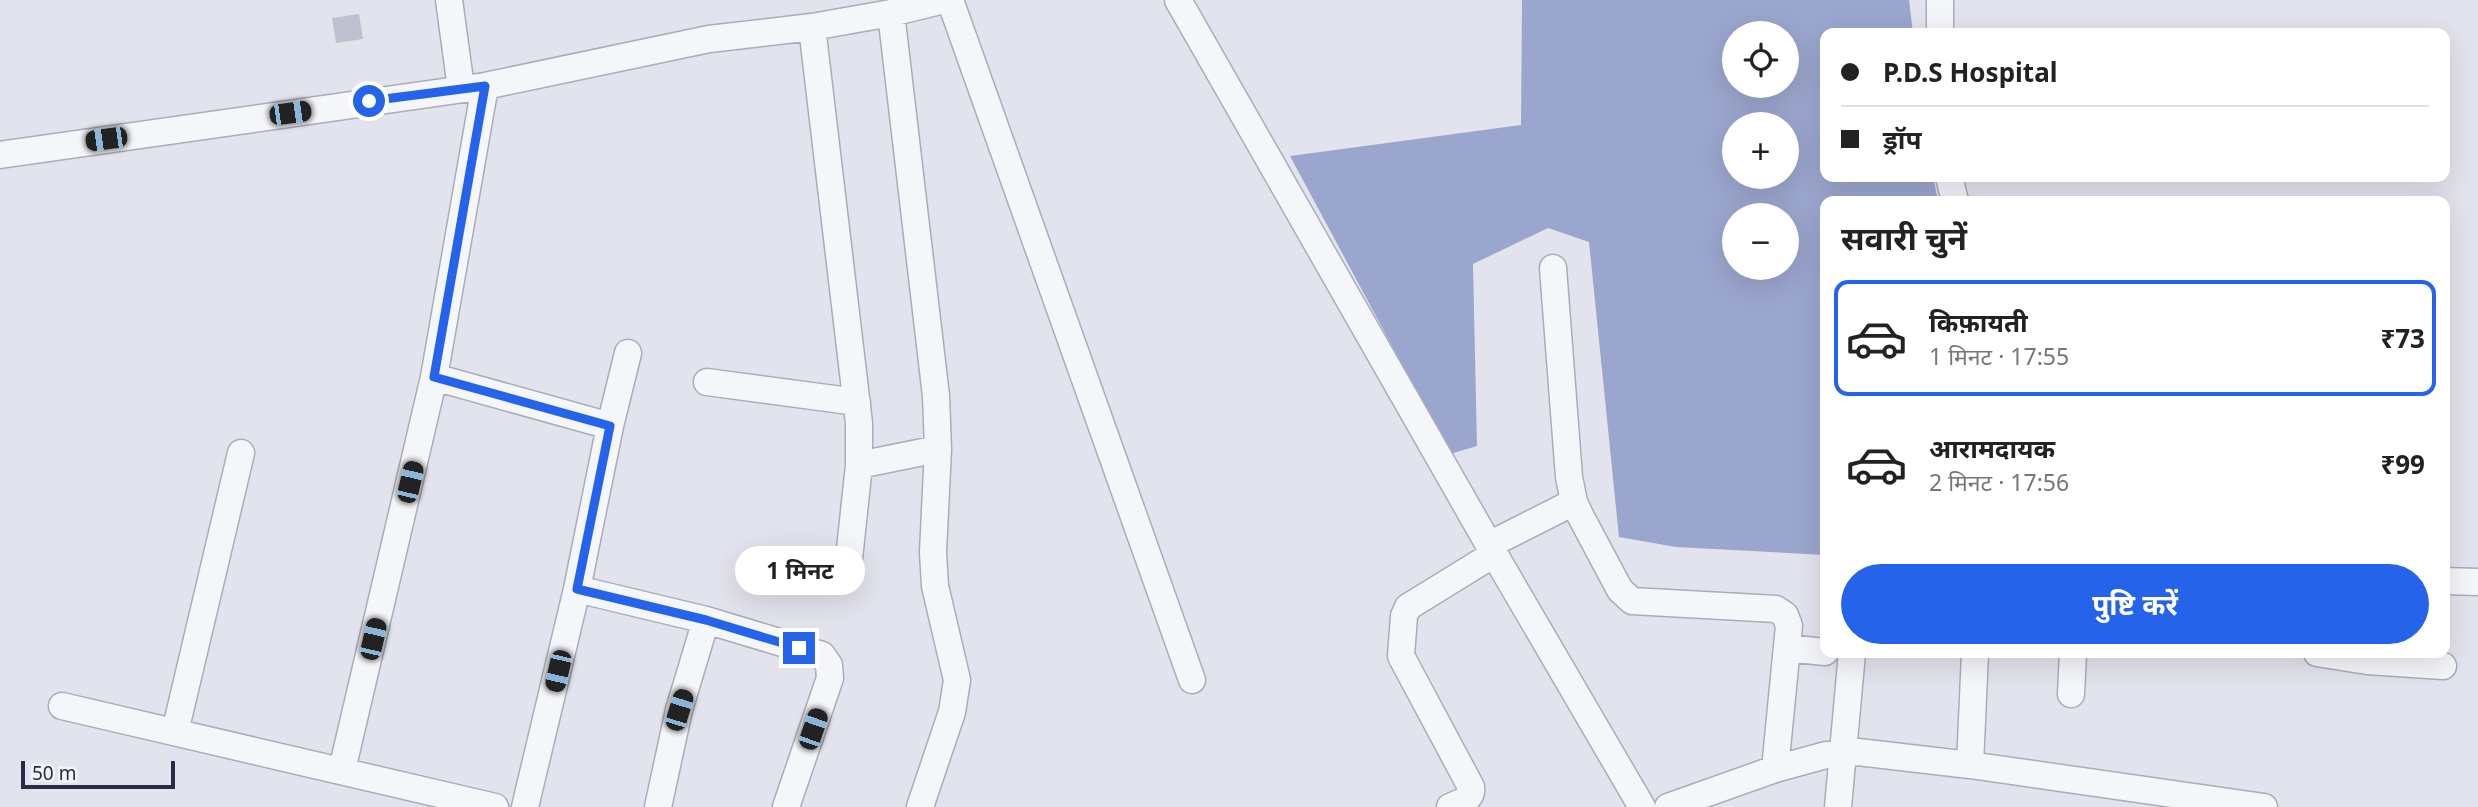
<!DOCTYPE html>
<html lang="hi">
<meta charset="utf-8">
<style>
:root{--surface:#fff;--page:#f6f6f6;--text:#222;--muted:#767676;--line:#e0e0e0;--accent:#2563eb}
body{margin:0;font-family:"Noto Sans","Noto Sans Devanagari",sans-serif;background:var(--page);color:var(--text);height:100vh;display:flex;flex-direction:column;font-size:26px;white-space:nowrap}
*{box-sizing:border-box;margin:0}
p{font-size:23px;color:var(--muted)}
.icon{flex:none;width:38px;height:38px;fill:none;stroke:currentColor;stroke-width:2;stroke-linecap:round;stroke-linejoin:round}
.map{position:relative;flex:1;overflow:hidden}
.drawer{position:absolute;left:1820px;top:196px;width:630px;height:462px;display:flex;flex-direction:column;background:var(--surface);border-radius:14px;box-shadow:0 7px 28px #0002}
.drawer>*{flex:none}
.banner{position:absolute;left:1820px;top:28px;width:630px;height:154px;border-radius:14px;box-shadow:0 7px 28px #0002;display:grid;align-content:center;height:154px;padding:0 21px;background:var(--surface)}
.controls{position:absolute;left:1722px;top:21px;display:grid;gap:14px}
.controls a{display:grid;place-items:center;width:77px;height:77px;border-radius:50%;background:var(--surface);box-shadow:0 7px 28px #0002;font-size:35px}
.scale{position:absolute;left:21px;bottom:18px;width:154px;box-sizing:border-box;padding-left:7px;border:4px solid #282b45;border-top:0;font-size:19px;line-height:24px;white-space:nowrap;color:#282b45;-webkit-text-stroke:5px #f2f3f9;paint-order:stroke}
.end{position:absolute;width:32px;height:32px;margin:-16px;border:9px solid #2563eb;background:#fff;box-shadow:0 0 0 4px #fff}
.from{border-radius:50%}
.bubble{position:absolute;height:49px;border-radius:24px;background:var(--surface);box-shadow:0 7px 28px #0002;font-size:23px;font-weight:700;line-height:49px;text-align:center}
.car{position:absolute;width:21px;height:42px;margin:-21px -10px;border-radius:9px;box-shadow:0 0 5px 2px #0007;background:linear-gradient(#222 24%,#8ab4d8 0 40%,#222 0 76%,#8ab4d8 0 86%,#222 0)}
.banner b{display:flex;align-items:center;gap:24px;height:66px;font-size:26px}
.banner b+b{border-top:2px solid var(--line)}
.banner i{width:18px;height:18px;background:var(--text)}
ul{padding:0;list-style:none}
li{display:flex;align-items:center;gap:21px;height:116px;margin:0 14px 10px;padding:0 7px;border:4px solid transparent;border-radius:14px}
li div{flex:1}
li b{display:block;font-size:26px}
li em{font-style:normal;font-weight:700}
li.on{border-color:var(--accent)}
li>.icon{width:63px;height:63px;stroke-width:1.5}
h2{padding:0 21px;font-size:32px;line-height:84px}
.button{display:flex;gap:14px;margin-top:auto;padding:14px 21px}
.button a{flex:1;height:80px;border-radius:42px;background:var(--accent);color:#fff;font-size:28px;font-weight:700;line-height:80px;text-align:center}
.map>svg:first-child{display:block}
</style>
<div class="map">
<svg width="2478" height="807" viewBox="0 0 2478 807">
<rect width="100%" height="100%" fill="#e2e3ec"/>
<path fill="#9ba6ce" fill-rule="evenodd" d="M1522,0H1909L1913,33H1825V177H1933L1938,201H1825V555L1676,547L1619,537L1589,242L1548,228L1473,264L1477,446L1450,454L1290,156L1521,125ZM1734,33H1787V86H1734ZM1734,124H1787V177H1734ZM1734,215H1787V268H1734Z"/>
<path fill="#bfc0cf" d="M359,14L363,39L336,43L332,18Z"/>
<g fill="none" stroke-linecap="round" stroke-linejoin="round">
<g stroke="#aaacba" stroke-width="29">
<path id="minor" d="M449,0L461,88
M950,0L1192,680
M1178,0L1489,545L1642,807
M891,13L936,396L938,449L933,552L935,586L957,680L952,712L920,807
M812,27L859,423V465L848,568
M1940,33V0
M0,155L485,86L709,39L812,27L891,13L944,0
M1949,177L1955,201
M1553,268L1569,477L1574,502L1580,515L1620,590L1632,601L1776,609L1785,615L1789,626L1775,769
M434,377L610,426
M707,382L857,402
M859,465L938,449
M1489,545L1574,502
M2445,581L2478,582
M577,589L706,620L822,655L829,665L830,678L786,807
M1787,648L1825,652
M2317,653L2367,661L2443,666
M2071,694L2073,653
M62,706L495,807
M175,732L241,453
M1970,765L1975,653
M342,770L434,377L485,86
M525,807L577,589L610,426L628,353
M658,807L679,710L706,620
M1450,807C1460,802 1473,800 1471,787L1401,656L1404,616L1408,607L1494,554
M1668,807L1775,769L1826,755L1858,752L1970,765L2264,807
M1838,807L1852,653"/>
</g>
<use href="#minor" stroke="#f5f6f9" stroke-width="26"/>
</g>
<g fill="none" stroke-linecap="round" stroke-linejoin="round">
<path stroke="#2563eb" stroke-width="9" d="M369,101L485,86L434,377L610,426L577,589L706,620L799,648"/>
</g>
</svg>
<div class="controls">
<a><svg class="icon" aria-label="locate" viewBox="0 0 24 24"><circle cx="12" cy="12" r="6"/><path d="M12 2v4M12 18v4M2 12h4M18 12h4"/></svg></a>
<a>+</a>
<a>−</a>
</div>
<div class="scale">50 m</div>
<i class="end from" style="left:369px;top:101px"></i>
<i class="end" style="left:799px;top:648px"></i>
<div class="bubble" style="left:735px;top:546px;width:130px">1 मिनट</div>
<i class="car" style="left:290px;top:113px;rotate:82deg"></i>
<i class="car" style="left:106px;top:139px;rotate:262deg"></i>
<i class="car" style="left:410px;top:482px;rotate:13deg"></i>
<i class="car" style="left:373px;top:639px;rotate:13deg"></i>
<i class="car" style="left:558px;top:671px;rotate:193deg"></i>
<i class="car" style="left:679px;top:710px;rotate:17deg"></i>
<i class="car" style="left:813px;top:729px;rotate:19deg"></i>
<div class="banner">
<b><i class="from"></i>P.D.S Hospital</b>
<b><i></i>ड्रॉप</b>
</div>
<section class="drawer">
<h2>सवारी चुनें</h2>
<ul>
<li class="on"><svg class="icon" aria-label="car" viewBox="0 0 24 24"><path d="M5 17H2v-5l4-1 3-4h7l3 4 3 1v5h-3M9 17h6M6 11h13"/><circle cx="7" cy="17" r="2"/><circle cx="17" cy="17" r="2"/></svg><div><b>किफ़ायती</b><p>1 मिनट · 17:55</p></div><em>₹73</em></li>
<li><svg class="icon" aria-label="car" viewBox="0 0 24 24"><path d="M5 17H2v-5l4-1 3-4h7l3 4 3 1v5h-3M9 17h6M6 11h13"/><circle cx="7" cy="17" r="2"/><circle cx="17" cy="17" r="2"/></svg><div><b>आरामदायक</b><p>2 मिनट · 17:56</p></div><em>₹99</em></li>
</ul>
<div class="button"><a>पुष्टि करें</a></div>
</section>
</div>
